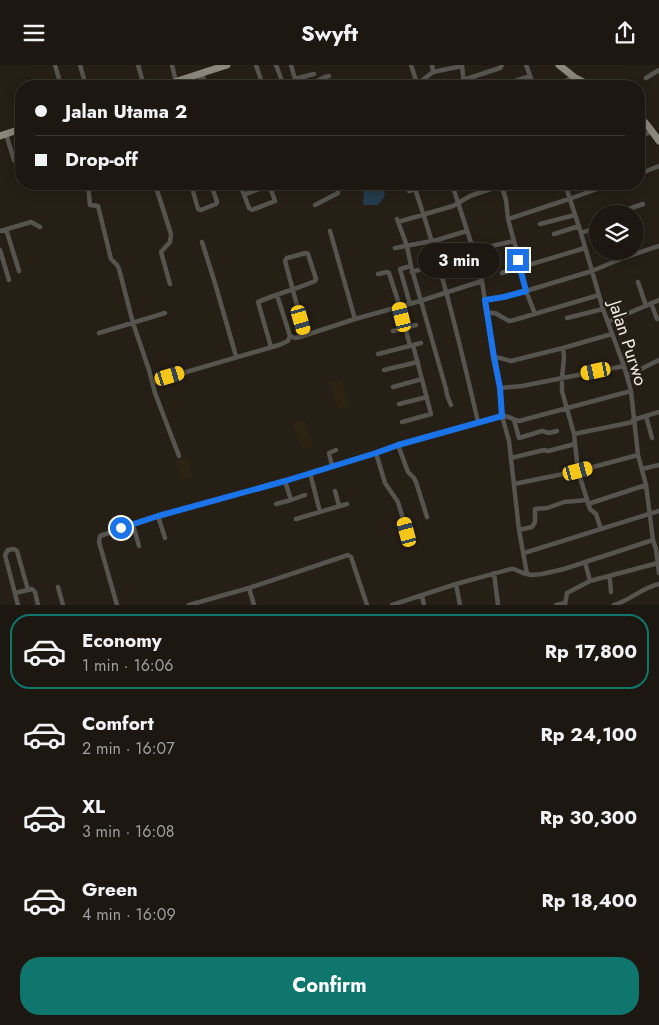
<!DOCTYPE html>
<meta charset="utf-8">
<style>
:root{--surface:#1c1710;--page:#29241e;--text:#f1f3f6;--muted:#a09f9f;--line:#3a3630;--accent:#0f766e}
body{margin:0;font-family:Jost,sans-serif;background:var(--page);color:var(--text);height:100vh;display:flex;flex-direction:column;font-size:19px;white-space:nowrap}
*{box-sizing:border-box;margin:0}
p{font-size:16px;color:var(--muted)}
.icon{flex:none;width:28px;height:28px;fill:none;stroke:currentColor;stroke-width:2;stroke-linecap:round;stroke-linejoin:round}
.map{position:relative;height:540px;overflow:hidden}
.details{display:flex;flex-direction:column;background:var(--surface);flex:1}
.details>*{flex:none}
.banner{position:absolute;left:15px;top:15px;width:630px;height:110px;border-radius:20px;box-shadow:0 2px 12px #0003,0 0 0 1px var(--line);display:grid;align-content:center;height:110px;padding:0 20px;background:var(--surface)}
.tools{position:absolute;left:589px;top:140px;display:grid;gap:10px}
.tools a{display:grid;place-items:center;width:55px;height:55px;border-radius:50%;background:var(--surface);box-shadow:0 2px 12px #0003,0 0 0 1px var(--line);font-size:25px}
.end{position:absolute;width:22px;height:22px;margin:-11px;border:6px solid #1a73e8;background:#fff;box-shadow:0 0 0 2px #fff}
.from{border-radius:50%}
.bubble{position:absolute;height:35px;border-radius:18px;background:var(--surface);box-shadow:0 2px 12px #0003,0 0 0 1px var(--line);font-size:16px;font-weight:700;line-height:35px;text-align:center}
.car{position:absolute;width:15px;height:30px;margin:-15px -8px;border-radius:6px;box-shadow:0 0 4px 1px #0007;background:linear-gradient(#f5c518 24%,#345 0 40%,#f5c518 0 76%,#345 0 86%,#f5c518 0)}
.banner b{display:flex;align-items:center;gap:18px;height:48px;font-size:19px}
.banner b+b{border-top:1px solid var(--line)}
.banner i{width:12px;height:12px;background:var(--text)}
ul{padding:9px 0 0;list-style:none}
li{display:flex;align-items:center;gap:15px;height:75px;margin:0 10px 8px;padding:0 10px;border:2px solid transparent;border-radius:20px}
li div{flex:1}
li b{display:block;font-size:19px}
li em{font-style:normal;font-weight:700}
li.active{border-color:var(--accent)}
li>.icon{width:45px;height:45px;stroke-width:1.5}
.primary-button{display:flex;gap:10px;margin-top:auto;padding:10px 20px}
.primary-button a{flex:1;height:58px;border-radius:20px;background:var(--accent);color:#fff;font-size:20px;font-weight:700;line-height:58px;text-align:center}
header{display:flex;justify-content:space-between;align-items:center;height:65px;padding:0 20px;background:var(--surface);font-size:22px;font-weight:700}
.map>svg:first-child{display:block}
</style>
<header><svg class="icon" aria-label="menu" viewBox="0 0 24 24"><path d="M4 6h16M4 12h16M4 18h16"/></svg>Swyft<svg class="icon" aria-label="share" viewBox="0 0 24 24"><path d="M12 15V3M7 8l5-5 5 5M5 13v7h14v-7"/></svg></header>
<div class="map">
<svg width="659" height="540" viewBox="0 0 659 540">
<rect width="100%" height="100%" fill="#251f15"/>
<path fill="#2d2313" d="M341,314L350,341L338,344L330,318Z
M305,355L313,381L302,385L293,359Z
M187,393L193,412L187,414L183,417L176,396Z"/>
<path fill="#243c4d" d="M371,120L379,121L384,127L385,131L378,140H363L364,125Z"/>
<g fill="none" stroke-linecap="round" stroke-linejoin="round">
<path stroke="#56544f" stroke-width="4.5" d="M55,0L61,21
M80,0L86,21
M138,0L144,21
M172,0L177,21
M256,0L263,21
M276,0L284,21
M291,0L297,21
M411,0L418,21
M462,0L464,21
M526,0L534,21
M433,7L462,1
M202,9L206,21
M198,10L203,21
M325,12L328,21
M646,13L659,5
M295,14L314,9
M463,15L500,3L502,0
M420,17L433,7L432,0
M508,18L530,11
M303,21C312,18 320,14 329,11
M554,21L574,12
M6,69L14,95
M639,71L652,67
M639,109L659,101
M88,119L90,140L98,141L111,194L117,200L119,204L133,258L149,305L155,328L179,391
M155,119L171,169L170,177L161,187L170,219
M191,119L198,144L201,145L216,139L217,137L211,119
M240,119L249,143L252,145L275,136L269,119
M501,119L506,135L508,154L517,187L526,226L535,249
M565,119L581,168L603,244L624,301L631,326L638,390L646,420L653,475L656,484L659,508
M415,124C441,200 460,279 478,357
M409,126L431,119
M244,130L269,120
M315,140L338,128L336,119
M614,149L643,139
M397,154L407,181L411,201L446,324L447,330L451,340
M508,154L569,134L611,119
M398,157L453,141L470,131L505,119
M540,159L575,150
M6,164L19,206
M0,166L31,157L40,162
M330,166L355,254
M581,168L598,162
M554,169L579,161
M202,177L214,215L236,291
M395,183L437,175L467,166
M0,185L9,215
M474,185L514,176
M475,190L482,216L487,248L493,292L500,323L502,351L509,376L519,465L527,509
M439,203L475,190L452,119
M412,207L438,199
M502,208L585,183
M378,209L387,207L389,208L400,242L410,281
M638,217L646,241
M277,230L290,271
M485,235L504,232L526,226L592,206L623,193L659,181
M651,238L657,254
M410,239L400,204L411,201
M487,248H495L509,256L514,255L599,230
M567,253L603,244
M608,257L659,235
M393,266L416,260
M99,268L165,248
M271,282L258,237C276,229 297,224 315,216L316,214L308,189L306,188L287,193L285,196L305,270
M563,283L564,292L562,313V326L574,369L578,406L590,444L596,449L601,464
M378,289L421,278
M493,292L500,293L511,296L563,283L612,269
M384,305L418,297
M627,311L659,295
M152,317L279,280L288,276L290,271L295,273L300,272L355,254L420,236L482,216
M393,322L422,314
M500,323L522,321L624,301
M399,339L427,332
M646,351L652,373
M514,355L519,373L542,366L549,368L557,366
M633,355L659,347
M402,357L431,349L413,280
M574,369L633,357
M398,380L408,407L414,413L416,417L427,452
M376,388L385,418L398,437L407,467
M511,393L544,385L548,386L575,379
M332,401L329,388L336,385
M642,404L659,400
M310,408L320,447
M514,419L578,406L638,390
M335,426L339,441
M291,435L305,430
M276,439L291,435L285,416
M588,439L646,420
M158,451L165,473
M296,454L347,439
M133,460L139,481
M519,465L532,462L535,457V444L547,443L564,437L587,435
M524,488L659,446
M585,497L590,516
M494,508L498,540
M609,511L610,516L611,527
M456,519L460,540
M58,522L63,540
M249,523L254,540
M15,528L32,524L35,527L38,540
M422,531L424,540
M18,540L5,490L8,485L14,484L17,486L28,525
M117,540L99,477L100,471L158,451L285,416L376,388L398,380L502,351C511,351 512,355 519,356L631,326
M189,540L249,523L348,490L351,492L367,540
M392,540L456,519L511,504H514L523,508L531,510L542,509L564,504L653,475
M556,540L565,538
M565,540L567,528L590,516L658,498
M614,540C630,535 642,523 659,519"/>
<path stroke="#8c887d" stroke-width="7" d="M559,0L574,12L591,21
M162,21L227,0
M639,51L648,61L659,76
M0,71L21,64"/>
</g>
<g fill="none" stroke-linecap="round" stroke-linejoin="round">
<path stroke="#1a73e8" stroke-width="6" d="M121,463L158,451L285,416L376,388L398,380L502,351L500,323L494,292L485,235L504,232L526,226L518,195"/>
</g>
<g text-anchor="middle" stroke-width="4.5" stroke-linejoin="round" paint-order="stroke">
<g font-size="18" fill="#f2eee7" stroke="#251f15">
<text transform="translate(628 278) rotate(72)" y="6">Jalan Purwo</text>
</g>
</g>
</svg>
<div class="tools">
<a><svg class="icon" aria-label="layers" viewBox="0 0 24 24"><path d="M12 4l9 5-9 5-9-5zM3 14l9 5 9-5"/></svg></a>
</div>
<i class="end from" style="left:121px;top:463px"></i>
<i class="end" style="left:518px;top:195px"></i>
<div class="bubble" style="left:418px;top:178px;width:82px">3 min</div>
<i class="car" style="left:402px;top:252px;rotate:346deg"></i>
<i class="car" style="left:301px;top:255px;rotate:164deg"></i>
<i class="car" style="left:596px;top:306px;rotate:258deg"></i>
<i class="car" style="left:170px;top:311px;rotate:73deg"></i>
<i class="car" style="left:578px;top:406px;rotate:75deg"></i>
<i class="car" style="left:407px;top:467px;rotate:345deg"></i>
<div class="banner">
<b><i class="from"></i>Jalan Utama 2</b>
<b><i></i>Drop-off</b>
</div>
</div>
<section class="details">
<ul>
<li class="active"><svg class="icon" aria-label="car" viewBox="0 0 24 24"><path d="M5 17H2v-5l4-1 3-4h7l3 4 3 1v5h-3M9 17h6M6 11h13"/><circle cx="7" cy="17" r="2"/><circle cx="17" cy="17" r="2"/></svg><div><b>Economy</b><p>1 min · 16:06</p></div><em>Rp 17,800</em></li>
<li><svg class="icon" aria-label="car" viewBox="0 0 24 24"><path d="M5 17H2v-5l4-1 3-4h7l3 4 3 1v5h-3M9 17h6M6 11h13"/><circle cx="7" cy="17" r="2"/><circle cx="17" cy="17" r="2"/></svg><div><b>Comfort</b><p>2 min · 16:07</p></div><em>Rp 24,100</em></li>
<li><svg class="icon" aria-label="car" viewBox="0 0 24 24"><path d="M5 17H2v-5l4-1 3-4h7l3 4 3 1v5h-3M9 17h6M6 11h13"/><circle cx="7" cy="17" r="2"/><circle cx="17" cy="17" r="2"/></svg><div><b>XL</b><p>3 min · 16:08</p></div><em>Rp 30,300</em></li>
<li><svg class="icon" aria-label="car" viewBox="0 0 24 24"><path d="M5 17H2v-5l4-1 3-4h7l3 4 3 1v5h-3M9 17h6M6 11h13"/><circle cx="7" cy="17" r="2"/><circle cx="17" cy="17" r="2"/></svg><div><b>Green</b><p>4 min · 16:09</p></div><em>Rp 18,400</em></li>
</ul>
<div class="primary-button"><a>Confirm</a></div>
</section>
